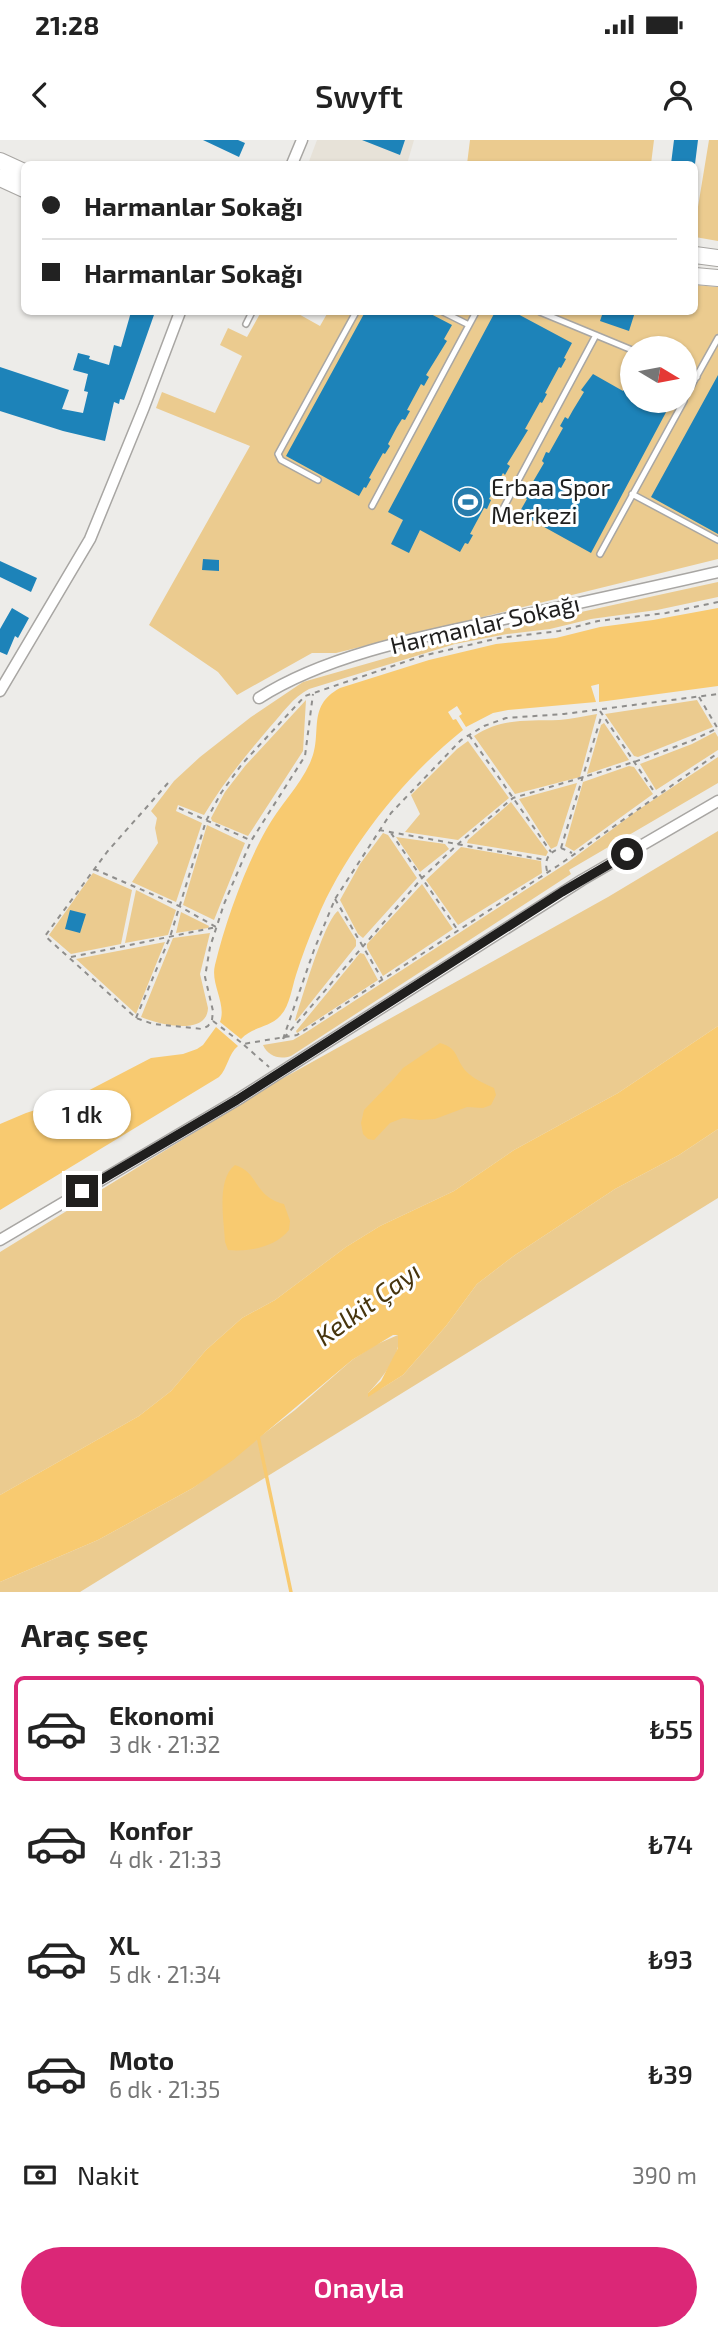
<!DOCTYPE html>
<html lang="tr">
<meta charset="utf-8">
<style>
:root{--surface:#fff;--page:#f2f2f2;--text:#222;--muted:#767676;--line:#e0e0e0;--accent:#db2777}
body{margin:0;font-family:"Exo 2",sans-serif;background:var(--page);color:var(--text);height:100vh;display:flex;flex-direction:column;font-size:26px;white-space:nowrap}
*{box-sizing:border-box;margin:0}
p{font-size:23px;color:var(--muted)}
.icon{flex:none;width:38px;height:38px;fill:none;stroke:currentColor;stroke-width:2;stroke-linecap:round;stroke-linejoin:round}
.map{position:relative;height:1452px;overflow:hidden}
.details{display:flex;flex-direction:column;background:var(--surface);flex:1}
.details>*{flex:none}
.top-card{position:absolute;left:21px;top:21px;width:677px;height:154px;border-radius:10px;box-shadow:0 2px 5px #0004;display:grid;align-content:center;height:154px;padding:0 21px;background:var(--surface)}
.needle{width:46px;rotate:100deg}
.fabs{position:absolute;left:620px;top:196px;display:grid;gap:14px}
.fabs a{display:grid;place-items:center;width:77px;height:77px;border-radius:50%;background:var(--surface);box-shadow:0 2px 5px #0004;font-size:35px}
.end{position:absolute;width:32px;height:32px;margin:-16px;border:9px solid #201f1e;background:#fff;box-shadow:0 0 0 4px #fff}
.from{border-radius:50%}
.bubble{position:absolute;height:49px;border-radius:24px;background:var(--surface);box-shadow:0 2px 5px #0004;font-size:23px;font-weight:600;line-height:49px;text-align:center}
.top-card b{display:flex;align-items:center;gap:24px;height:66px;font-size:26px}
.top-card b+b{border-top:2px solid var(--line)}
.top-card i{width:18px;height:18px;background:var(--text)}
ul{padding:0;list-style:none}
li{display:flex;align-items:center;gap:21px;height:105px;margin:0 14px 10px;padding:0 7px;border:4px solid transparent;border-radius:10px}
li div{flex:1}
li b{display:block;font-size:26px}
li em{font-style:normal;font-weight:600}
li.on{border-color:var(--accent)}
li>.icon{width:63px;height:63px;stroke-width:1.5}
h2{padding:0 21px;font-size:32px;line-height:84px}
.pay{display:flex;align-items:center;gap:18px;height:77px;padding:0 21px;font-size:26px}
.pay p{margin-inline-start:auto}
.cta{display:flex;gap:14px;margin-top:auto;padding:14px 21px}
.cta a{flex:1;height:80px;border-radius:42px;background:var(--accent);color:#fff;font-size:28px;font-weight:600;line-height:80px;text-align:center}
.status{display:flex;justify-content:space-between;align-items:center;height:49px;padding:0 35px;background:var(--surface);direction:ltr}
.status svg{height:19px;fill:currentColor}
header{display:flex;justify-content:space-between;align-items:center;height:91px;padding:0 21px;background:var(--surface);font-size:32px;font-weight:600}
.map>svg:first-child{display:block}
</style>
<div class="status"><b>21:28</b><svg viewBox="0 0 49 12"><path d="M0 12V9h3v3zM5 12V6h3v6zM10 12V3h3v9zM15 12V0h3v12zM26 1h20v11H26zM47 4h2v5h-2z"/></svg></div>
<header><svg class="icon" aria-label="back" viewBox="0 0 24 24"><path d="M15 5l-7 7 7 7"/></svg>Swyft<svg class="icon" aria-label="person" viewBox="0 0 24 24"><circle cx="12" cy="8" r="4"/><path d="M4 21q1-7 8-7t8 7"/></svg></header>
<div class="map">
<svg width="718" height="1452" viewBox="0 0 718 1452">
<rect width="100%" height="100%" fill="#edece9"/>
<path fill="#e7e2d8" d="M317,0H414L407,24H308Z"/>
<path fill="#ebcb8f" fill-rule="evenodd" d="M470,0H654L651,24H467Z
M709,0H718V101L695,97V85Z
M695,145L718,147V419L336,513H312L237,555L218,532L149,485L250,306L156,268L162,252L215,273L242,216L220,205L228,188L247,197L261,172H295L320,186L328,172H695ZM632,208H684V261H632Z
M718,442V457L657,470L591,479L550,489L507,494L455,504L309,549C293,557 282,574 270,587C246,615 223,643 204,675L178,665L176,671L202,683L176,762L132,742L158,703L155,688L157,678L151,671L174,641L200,617L251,577L303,542L439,503Z
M306,560L303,611L248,696L212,681L211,678L225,652L245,626Z
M697,560L713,587L638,617L634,616L605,574Z
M597,574L580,637L515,654L474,596C501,578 527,581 559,580C571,579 584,576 597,574Z
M604,583L629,620L587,634L601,585Z
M715,592L718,597V610L656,650L640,624L692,604Z
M468,601L509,658L458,700L405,692L420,674L411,655L457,609Z
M718,617V643L569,730L571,734L291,916C279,920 268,916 263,905L293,900L305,893L567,723L638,670Z
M629,626L634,627L653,654L574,711L565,706L583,642Z
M577,643L557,706L551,709L519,659Z
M511,662L548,712L546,716L467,703L468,700Z
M207,685L245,703L214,780L183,765Z
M718,691V886L618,953L514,1010L454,1051L380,1086L346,1107L275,1160L242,1178L206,1210L171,1251L139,1276L0,1355V1112L278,941L608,757Z
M383,693L388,695L417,738L363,798L358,794L340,760L360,724Z
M396,697L445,704L449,709L420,732Z
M461,707L541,721L542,733L458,785L426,740Z
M93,733L132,750L121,804L71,814L49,795Z
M422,744L453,789L383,836L367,808V804Z
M136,750L176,770L168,795L125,803Z
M338,771L356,800V806L296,881L295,880C302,859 324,781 338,771Z
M181,772L209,786L208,788L176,793Z
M210,793L200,834L208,868C207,897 158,884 141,877L173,798Z
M165,802L136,874L76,819Z
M360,813L364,814L378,840L297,893L296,891Z
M718,989V1058L80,1452H0V1442L98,1400L193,1348L295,1270L352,1220L375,1205L398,1195C403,1213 380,1241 368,1253L382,1248L403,1235L446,1186L477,1144L515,1115L615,1049L679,1015Z"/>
<path fill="#f8ca70" d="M718,468V546L599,562V544L591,546L596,562L508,570L493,573L466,587L459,576L462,574L457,566L448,572L453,580L456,579L463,590C404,637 346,709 317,779C309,797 302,816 296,835C292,847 290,865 281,875C270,888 253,886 241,899L220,882C227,864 210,844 215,825C225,783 245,727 266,690C279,666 299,647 310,623C324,594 305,567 340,548L429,520L496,504L556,498L600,487L653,480Z
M718,886V989L679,1015L615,1049L515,1115L477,1144L446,1186L403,1235L368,1257V1253L381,1241L398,1208V1195H393L352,1220L233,1320L193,1348L98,1400L0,1442V1355L139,1276L171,1251L206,1210L242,1178L275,1160L346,1107L380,1086L454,1051L514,1010L618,953Z
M216,887L238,906C228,914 228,928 219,937L0,1070V984L26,973L78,956L151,918L183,914L197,909L203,905Z
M440,903C461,909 454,921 469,934C476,940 485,944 494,948L496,955L491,965L483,968L467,967L435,979L420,980L403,978L390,983L374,1000L368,999L363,994L361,983L364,970L392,941L403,928Z
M235,1025C259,1032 253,1056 284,1064L290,1081L289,1090C275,1107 250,1112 228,1110L225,1102C224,1080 216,1040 235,1025Z"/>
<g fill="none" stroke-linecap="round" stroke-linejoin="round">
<path stroke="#f8ca70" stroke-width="3.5" d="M258,1296L291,1452"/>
</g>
<path fill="#1d83b9" d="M203,0H238L245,3L239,17Z
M362,0H405L400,15Z
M674,0H698L695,24H671Z
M131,172H155L124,260L120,259L119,264L114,262L105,301L63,291L0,271V227L69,250L62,269L83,273L88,252L84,251L88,234L73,230L78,213L90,216L89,219L109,225L114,205L121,207Z
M365,172H427L452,185L444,199L447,201L426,235L429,237L424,246L421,244L407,270L410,271L405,280L402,279L397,287L388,304L390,306L385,314L383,313L369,338L371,339L366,348L364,347L359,356L286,316Z
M495,172H514L572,203L564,218L566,219L561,228L559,227L545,253L547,254L542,263L540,262L525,289L528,290L507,324L510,326L505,335L503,333L489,359L491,360L487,369L484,368L470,394L473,395L468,404L465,403L460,412L420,390L409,413L391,404L403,380L388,372Z
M603,172H635L629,191L600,181Z
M593,234L623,251L632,234V261H672L591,413L519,373L527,359L524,357L544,323L542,321L546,312L549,313L563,288L560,286L565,277L568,279L573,270L584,252L581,250Z
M718,235V394L651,357Z
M203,419L219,420V431L202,430Z
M0,421L37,438L31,452L0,437Z
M12,468L29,478L18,498L15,496L7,515L0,512V489Z
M70,770L86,774L80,793L65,789Z"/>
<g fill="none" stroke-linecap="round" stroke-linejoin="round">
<g stroke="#a8a6a3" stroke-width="8">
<path id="lane" d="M443,172L469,185
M540,172L632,210
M246,184L252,172
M684,231L697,237
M684,259L718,198
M318,340L281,320L278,314L356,172
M632,354L718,400
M372,366L476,172
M497,380L596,195
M600,414L684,261"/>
</g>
<g stroke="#a8a6a3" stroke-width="13">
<path id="street" d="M292,24L302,0
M0,551L90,399L144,267L180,172
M259,558C324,516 419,497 495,481C569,465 644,449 718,432
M0,1100L237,960L582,740L718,661"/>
</g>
<g stroke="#a8a6a3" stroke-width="18">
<path id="secondary" d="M0,21L24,32
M0,38L24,49
M695,115L718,118
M695,136L718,138"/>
</g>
<path stroke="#8f8e8c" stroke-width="2" stroke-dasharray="5 5" stroke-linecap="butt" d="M699,557L718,589
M600,571L655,653
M469,595L551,712
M168,643L107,712L45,796L136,878L153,884L202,889L208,886L212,880L213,871L205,837L210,807L224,764L251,701L305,616L313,554
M179,668L250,700
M379,690L546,720
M391,693L457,789
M561,708L602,574
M94,729L179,766L216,787
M547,731C544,719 549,712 561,708L572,713
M335,759L382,839
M71,817L217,787
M136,878L170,797L206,681L221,653L242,624L305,556L422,516L499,498L559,491L598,481L666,473L718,462
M213,881L243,904L297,895L559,725L718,613
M284,898L422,738L458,704L513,658L634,622L691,601L718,588
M283,899L314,810L335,759L391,673L461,600L484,586L506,578L564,574L718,554
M244,905L269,927"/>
<use href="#lane" stroke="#fff" stroke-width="5"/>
<use href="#street" stroke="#fff" stroke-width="10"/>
<use href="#secondary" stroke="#fff" stroke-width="16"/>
</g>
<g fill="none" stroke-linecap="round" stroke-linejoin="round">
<path stroke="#201f1e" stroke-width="9" d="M82,1051L237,960L562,752L627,714"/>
</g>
<defs>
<g id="stadium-disc" transform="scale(1.575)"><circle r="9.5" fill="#277cac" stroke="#fff"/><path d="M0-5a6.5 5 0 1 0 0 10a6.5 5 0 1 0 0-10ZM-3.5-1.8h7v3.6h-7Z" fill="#fff"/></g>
</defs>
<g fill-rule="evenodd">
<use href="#stadium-disc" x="468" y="362"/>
</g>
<g text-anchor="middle" stroke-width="6" stroke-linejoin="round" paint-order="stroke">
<g font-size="24" fill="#201f1e" stroke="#fff" text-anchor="start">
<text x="491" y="356">Erbaa Spor<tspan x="491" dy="28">Merkezi</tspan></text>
</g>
<g font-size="24" fill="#201f1e" stroke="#fff">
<text transform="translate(485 485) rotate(-13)" y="8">Harmanlar Sokağı</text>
</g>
<g font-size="26" font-style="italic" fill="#47350d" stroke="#fff">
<text transform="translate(368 1164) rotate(-36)" y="9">Kelkit Çayı</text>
</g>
</g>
</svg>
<div class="fabs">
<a><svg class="needle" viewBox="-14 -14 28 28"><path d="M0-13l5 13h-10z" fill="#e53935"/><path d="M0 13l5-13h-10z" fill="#767676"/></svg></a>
</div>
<i class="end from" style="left:627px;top:714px"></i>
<i class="end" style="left:82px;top:1051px"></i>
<div class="bubble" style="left:33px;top:950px;width:98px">1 dk</div>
<div class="top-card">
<b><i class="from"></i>Harmanlar Sokağı</b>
<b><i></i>Harmanlar Sokağı</b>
</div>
</div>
<section class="details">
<h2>Araç seç</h2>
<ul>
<li class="on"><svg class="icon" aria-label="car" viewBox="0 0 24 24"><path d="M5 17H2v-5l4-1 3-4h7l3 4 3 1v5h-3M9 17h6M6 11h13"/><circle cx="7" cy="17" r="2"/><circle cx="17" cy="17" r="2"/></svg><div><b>Ekonomi</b><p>3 dk · 21:32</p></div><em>₺55</em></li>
<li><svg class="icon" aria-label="car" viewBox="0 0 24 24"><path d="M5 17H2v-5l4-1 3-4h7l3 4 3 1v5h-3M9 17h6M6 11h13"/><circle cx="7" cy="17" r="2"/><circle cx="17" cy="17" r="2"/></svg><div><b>Konfor</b><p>4 dk · 21:33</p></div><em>₺74</em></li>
<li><svg class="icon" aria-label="car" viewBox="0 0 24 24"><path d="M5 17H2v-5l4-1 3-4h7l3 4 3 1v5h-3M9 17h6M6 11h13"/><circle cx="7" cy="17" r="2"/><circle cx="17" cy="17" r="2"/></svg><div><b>XL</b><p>5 dk · 21:34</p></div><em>₺93</em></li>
<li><svg class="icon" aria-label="car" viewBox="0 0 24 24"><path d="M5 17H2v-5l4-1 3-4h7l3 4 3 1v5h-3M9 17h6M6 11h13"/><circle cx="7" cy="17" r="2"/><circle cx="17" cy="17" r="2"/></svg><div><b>Moto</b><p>6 dk · 21:35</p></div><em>₺39</em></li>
</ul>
<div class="pay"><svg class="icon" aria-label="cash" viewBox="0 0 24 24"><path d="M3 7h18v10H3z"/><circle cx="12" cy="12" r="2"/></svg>Nakit<p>390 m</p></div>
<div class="cta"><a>Onayla</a></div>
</section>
